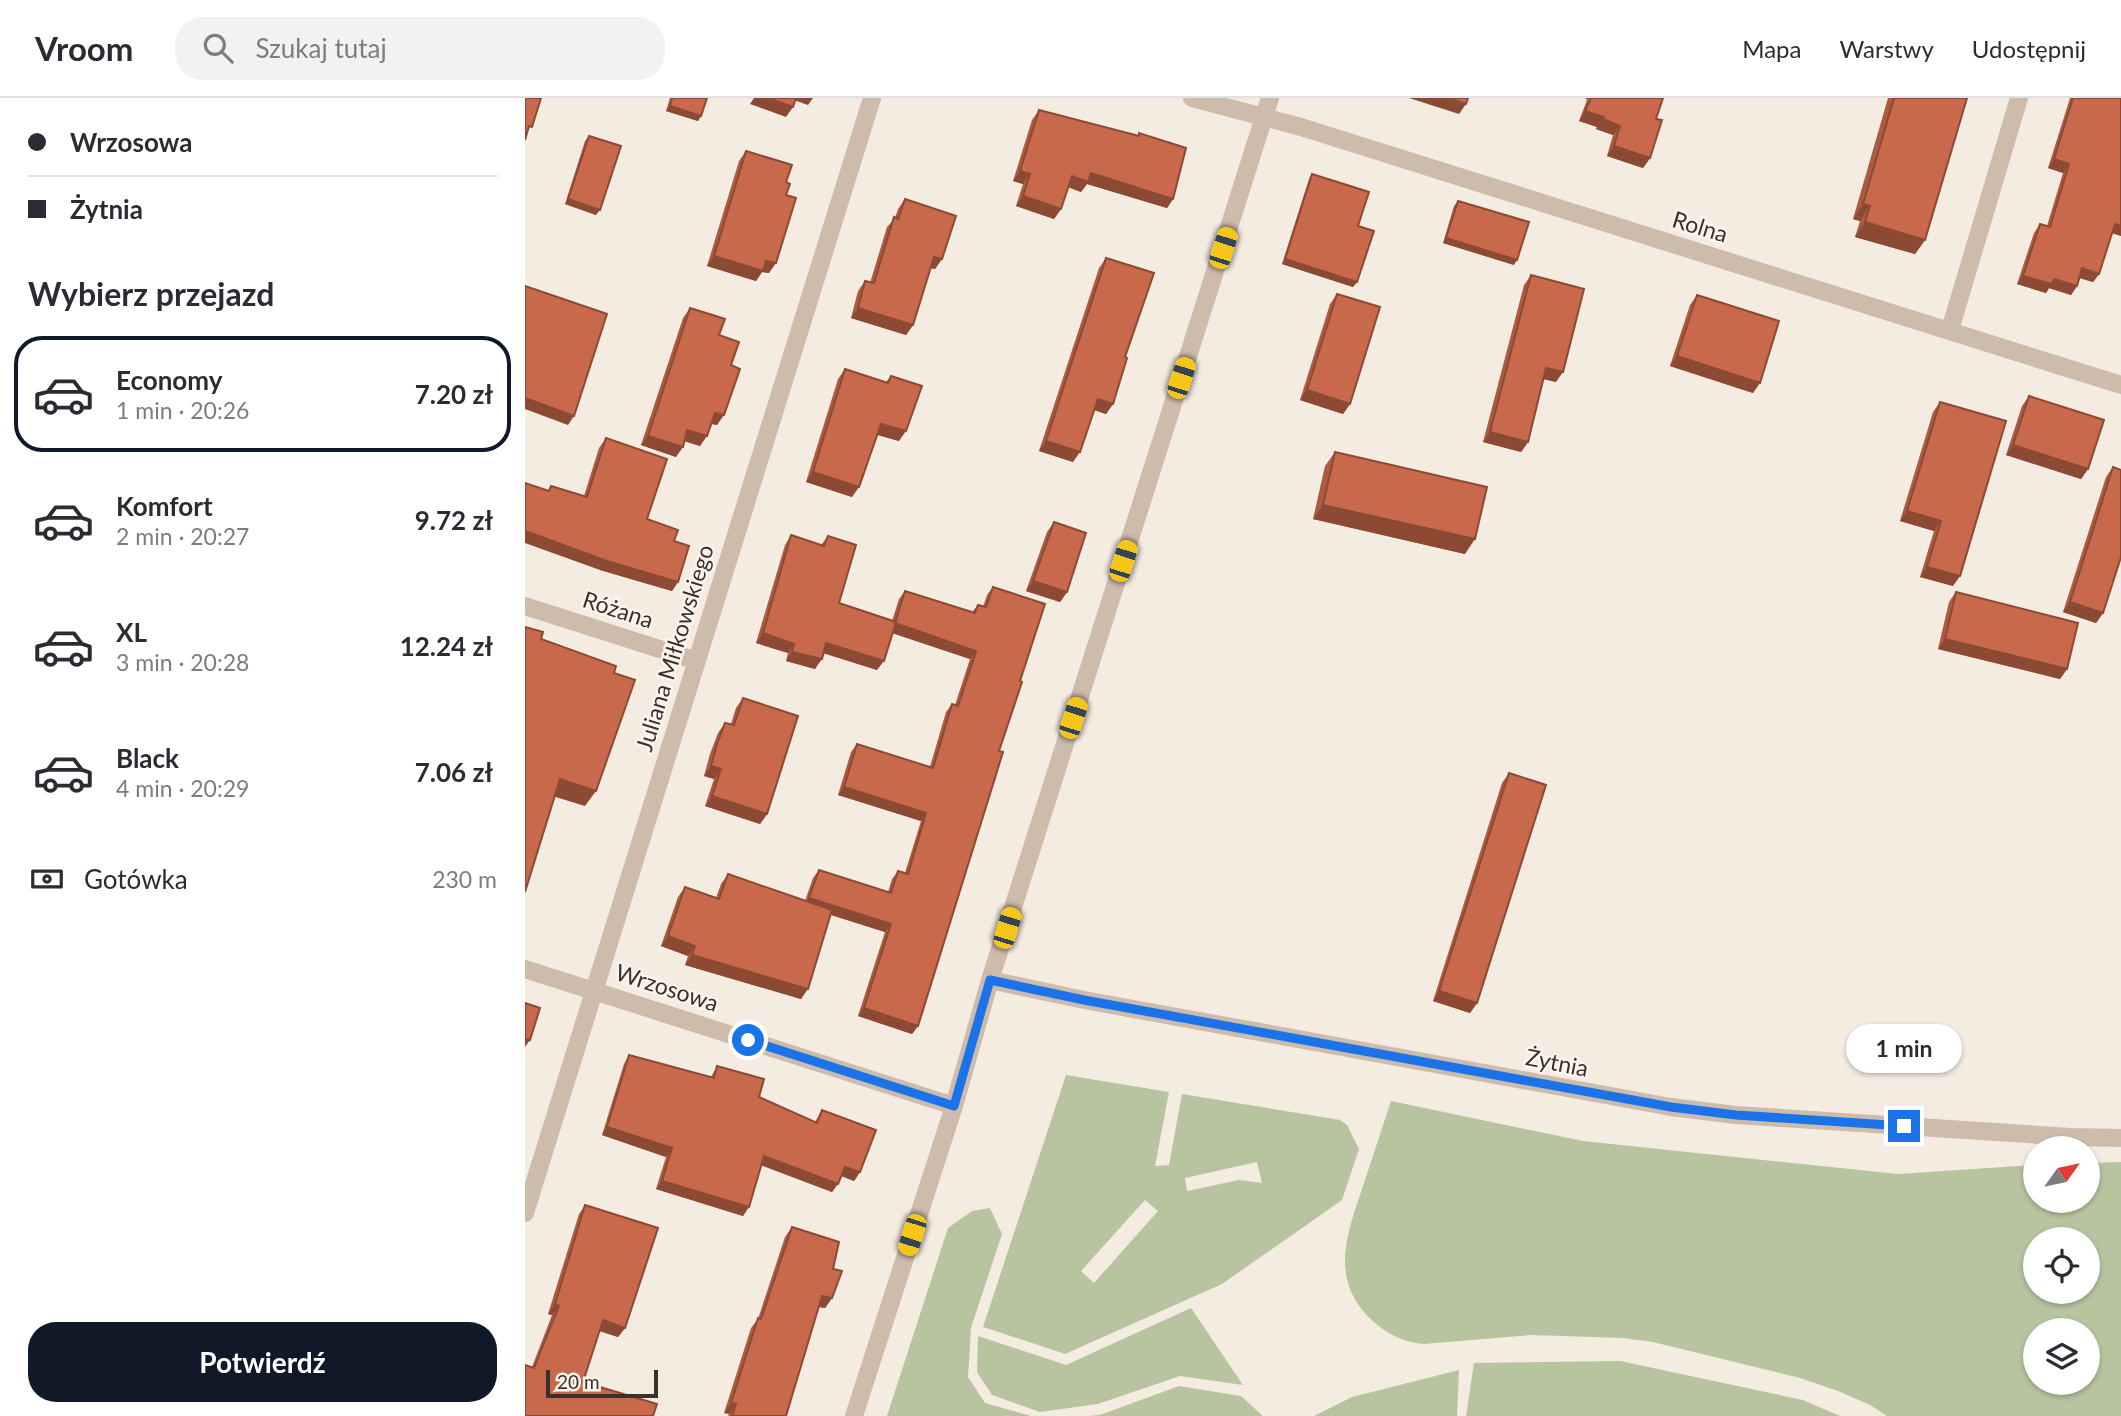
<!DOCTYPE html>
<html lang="pl">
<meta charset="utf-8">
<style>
:root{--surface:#fff;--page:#f2f2f3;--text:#2b2b33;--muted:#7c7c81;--line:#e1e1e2;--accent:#111827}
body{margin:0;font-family:Lato,sans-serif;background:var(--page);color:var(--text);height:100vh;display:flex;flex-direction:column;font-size:26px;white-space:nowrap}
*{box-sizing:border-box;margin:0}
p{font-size:23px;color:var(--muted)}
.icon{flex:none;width:38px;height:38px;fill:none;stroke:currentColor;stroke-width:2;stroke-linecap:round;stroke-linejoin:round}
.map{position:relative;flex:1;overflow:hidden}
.drawer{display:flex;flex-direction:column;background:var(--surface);width:525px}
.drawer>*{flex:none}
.guide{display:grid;align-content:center;height:154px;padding:0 28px;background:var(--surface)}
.needle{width:46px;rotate:57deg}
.tools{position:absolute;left:1498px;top:1038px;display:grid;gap:14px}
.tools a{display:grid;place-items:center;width:77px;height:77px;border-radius:50%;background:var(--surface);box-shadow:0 2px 5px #0004;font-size:35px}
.scale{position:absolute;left:21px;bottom:18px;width:112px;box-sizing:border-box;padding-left:7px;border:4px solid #3b302b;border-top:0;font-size:19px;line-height:24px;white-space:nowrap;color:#3b302b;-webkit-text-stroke:5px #fbf5ee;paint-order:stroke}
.end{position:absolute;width:32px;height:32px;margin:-16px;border:9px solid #1a73e8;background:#fff;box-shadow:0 0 0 4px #fff}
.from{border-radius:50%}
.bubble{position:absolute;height:49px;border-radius:24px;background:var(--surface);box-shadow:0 2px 5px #0004;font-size:23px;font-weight:700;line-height:49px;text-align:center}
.car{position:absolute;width:21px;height:42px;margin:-21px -10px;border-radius:9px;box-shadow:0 0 5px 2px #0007;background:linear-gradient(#f5c518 24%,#345 0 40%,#f5c518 0 76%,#345 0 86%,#f5c518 0)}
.guide b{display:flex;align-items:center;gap:24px;height:66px;font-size:26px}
.guide b+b{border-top:2px solid var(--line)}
.guide i{width:18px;height:18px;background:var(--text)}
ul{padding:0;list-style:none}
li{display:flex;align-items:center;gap:21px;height:116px;margin:0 14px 10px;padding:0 14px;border:4px solid transparent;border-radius:28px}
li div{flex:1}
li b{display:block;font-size:26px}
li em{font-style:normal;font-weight:700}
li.selected{border-color:var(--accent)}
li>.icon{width:63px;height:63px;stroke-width:1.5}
h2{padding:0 28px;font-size:32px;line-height:84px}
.pay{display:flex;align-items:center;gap:18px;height:77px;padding:0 28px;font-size:26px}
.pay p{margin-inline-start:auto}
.action{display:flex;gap:14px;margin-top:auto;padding:14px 28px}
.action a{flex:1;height:80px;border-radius:28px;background:var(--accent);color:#fff;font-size:28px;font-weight:700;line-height:80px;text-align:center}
header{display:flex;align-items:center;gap:42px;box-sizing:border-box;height:98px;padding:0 35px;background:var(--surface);border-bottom:2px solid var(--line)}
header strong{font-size:33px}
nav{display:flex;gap:38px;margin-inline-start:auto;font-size:24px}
.search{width:490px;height:63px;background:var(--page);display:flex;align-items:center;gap:18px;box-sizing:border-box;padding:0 24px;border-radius:28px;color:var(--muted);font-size:26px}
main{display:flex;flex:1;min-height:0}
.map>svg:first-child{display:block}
</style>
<header>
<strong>Vroom</strong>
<div class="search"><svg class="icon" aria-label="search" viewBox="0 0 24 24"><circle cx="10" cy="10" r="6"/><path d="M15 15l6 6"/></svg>Szukaj tutaj</div>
<nav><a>Mapa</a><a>Warstwy</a><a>Udostępnij</a></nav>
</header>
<main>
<section class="drawer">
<div class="guide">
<b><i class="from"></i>Wrzosowa</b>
<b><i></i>Żytnia</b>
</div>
<h2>Wybierz przejazd</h2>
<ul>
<li class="selected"><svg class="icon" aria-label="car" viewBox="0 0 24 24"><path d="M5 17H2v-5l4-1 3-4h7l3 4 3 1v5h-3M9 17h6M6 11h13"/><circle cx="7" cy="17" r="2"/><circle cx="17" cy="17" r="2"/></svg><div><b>Economy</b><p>1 min · 20:26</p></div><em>7.20 zł</em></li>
<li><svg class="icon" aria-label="car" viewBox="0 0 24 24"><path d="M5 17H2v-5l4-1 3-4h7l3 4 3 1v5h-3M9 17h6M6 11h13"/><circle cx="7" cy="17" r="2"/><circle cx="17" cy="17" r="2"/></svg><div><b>Komfort</b><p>2 min · 20:27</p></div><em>9.72 zł</em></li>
<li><svg class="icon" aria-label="car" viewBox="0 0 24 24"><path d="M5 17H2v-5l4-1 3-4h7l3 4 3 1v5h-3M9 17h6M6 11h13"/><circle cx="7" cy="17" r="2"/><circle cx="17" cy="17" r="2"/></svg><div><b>XL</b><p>3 min · 20:28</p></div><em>12.24 zł</em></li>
<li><svg class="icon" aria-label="car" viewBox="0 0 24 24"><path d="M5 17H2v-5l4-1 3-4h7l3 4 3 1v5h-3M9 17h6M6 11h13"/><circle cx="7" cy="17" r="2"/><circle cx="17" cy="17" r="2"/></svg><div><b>Black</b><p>4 min · 20:29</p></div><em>7.06 zł</em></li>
</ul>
<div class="pay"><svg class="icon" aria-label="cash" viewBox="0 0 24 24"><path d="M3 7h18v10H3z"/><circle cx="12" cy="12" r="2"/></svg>Gotówka<p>230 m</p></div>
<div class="action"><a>Potwierdź</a></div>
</section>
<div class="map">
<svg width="1596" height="1318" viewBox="0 0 1596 1318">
<rect width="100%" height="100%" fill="#f4ebe1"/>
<path fill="#b8c4a0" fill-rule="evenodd" d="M541,977L644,994L630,1068L644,1067L657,996L815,1022L822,1027L834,1051L817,1102L697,1186L540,1256L458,1229ZM732,1064L737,1085L714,1082L662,1093L660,1080ZM620,1102L633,1113L569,1185L556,1173Z
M866,1003L1058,1043L1373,1076L1510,1067V1102H1563V1065L1596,1064V1318H1362L1345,1307L1313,1293L1275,1280L1128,1244L1097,1240L1006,1237L898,1246C879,1244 864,1237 850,1225C802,1183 822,1136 839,1085C848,1058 857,1030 866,1003ZM1510,1141H1563V1194H1510ZM1510,1232H1563V1284H1510Z
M465,1110L477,1136L446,1230L443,1279L460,1305L506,1318H362L423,1130L447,1113Z
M666,1210L718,1287L655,1278L573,1306L515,1314L467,1297L452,1274L453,1238L541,1267Z
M1095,1263L1278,1302L1315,1318H941L949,1265Z
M934,1272L932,1318H789L827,1299Z
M654,1288L716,1298L738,1318H562L575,1317Z"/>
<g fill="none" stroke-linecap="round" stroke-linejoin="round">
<path stroke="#cdbbac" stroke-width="18" d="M667,0L776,29L1596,287
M1425,232L1494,0
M0,508L172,563
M0,871L429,1008
M465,882L559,902L1146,1009L1211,1017L1546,1039L1596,1040
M0,1115L347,0
M329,1318L429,1008L465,882L745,0"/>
</g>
<path fill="#ac5a40" d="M145,0H182L176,18L173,23L141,13Z
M1060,0H1138L1131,21L1125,60L1118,70L1082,58L1088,37L1071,31L1072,29L1054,23L1062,2Z
M1363,0H1442L1400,142L1390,156L1330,139L1335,123L1328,121Z
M1545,0H1596V138L1587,135L1574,176L1568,184L1555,180L1552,188L1546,197L1524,190L1521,195L1492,186L1509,135L1515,126L1522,128L1538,75L1523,70Z
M514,12L613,38L614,35L648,101L642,110L562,86L556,94L543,89L536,111L529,121L491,108L498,86L488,83L507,22Z
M64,38L71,117L40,106L60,43Z
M221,53L261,84V97L244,175L237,174L231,183L182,168L214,63Z
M787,76L833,128L832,184L828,189L757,166L784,81Z
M380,101L417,161L410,171L405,170L388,227L381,237L326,220L333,193L340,183L345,185L362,129L370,120L373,111Z
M933,103L989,167L918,145L929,108Z
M581,160L600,259L588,306L581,316L569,312L548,364L514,353L574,170Z
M1006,177L1031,284L1019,281L1003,344L996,354L958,344L999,187Z
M812,196L825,306L818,316L775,302L805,206Z
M1172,197L1228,295L1145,268L1165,207Z
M165,210L194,237L206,267L192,327L187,326L175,348L159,343L151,359L116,347L158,220Z
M320,271L361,284L366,278L374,343L353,337L327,399L281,384L313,281Z
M1504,298L1563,371L1556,381L1481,357L1497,308Z
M1415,304L1428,488L1395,479L1409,433L1375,423L1408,314Z
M81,340L122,421L149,443L153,484L147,493L75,472L23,393L26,388L59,398L74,350Z
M810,354L940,456L788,421L800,368Z
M1588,369L1578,515L1571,525L1538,514L1581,379Z
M529,424L542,494L535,504L501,493L522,434Z
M266,437L296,447L303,438L314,505L367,523L374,501L380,493L447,514L453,507L458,509L462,497L468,489L495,583L393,928L387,936L333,918L360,834L306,817L276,901L160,867L163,858L136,848L153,799L160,789L191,800L196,786L203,776L280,803L288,780L294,772L363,794L367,781L373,773L380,775L396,723L313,697L326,654L332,646L405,669L421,614L427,606L430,607L445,561L367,535L352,572L298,555L290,571L261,563L263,555L231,545L260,447Z
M1431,494L1542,571L1535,581L1413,551L1424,504Z
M218,600L242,716L235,726L180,708L189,681L179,678L185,656L193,635L200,625L206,626L211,610Z
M984,675L952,905L945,915L908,903L977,685Z
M104,957L186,979L192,968L234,999L290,1024L297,1012L335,1074L329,1083L316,1078L307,1094L236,1067L218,1118L131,1091L141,1059L77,1037L99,966Z
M60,1107L100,1230L93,1239L75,1233L58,1284L7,1269L27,1217L23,1216L54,1116Z
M267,1129L308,1171L307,1200L300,1210L294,1209L261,1318H203L204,1316L199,1315L226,1230L233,1221L260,1139Z"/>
<path fill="#8c4a34" d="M229,0H243L268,9L261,19L225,6Z
M267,0H288L283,7L266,1Z
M884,0H923L941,6L934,16Z
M145,8L176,18L173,23L141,13Z
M1060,13L1079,19L1072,29L1054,23Z
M1078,21L1095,28L1088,37L1071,31Z
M1089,48L1125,60L1118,70L1082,58Z
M1529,61L1544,66L1538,75L1523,70Z
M495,73L505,76L498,86L488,83Z
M566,75L648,101L642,110L562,86L556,94L540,88L547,78Z
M498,98L536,111L529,121L491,108Z
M43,101L75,112L71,117L40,106Z
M1338,106L1345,108L1335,123L1328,121Z
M1340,124L1400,142L1390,156L1330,139Z
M1590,126L1596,128V138L1584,134Z
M921,140L992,162L989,167L918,145Z
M189,158L241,163L251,165L244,175L237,174L231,183L182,168Z
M409,159L417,161L410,171L402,169Z
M760,161L832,184L828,189L757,166Z
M1557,170L1574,176L1568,184L1551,179Z
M1498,178L1529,181L1552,188L1546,197L1524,190L1521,195L1492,186Z
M333,210L388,227L381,237L326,220Z
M1152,258L1235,285L1228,295L1145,268Z
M1021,270L1038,274L1031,284L1014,280Z
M782,292L825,306L818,316L775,302Z
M0,300L49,318L43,327L0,311Z
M573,301L588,306L581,316L566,311Z
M190,315L199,317L192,327L183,325Z
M356,326L381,333L374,343L349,336Z
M162,332L182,338L175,348L156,342Z
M965,334L1003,344L996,354L958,344Z
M123,338L158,349L151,359L116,347Z
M521,343L555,354L548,364L514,353Z
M1488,347L1563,371L1556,381L1481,357Z
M288,374L334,389L327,399L281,384Z
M798,407L950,441L940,456L788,421Z
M1382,413L1416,423L1409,433L1375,423Z
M0,433L153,484L147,493L75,472L0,445Z
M1402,469L1435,478L1428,488L1395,479Z
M508,483L542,494L535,504L501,493Z
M1545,504L1578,515L1571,525L1538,514Z
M370,525L451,553L445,561L364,534Z
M238,535L269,546L263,555L231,545Z
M1420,541L1542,571L1535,581L1413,551Z
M301,545L359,563L352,572L295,554Z
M267,554L297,561L290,571L261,563Z
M186,668L196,671L189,681L179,678Z
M35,681L71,693L60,708L24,697Z
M319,689L401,715L396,723L313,697Z
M187,698L242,716L235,726L180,708Z
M284,800L366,826L360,834L278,808Z
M143,838L170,848L163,858L136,848Z
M167,857L283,891L276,901L160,867Z
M914,893L952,905L945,915L908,903Z
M339,910L393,928L387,936L333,918Z
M0,941L5,942L0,949Z
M82,1029L147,1050L141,1059L77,1037Z
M239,1058L313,1086L307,1094L233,1066Z
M320,1069L335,1074L329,1083L314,1077Z
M137,1083L224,1109L218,1118L131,1091Z
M297,1198L307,1200L300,1210L290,1208Z
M30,1206L34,1208L27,1217L23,1216Z
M78,1222L100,1230L93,1239L71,1232Z
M206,1305L211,1306L204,1316L199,1315Z"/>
<path fill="#c8694b" stroke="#8c4a34" stroke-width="2" d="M0,0H16L7,29L4,28L0,42Z
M147,0H182L176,18L145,8Z
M243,0H271L268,9Z
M923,0H943L941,6Z
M1066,0H1138L1131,21L1137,22L1125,60L1089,48L1095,28L1078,21L1079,19L1060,13Z
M1369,0H1442L1400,142L1340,124L1345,108L1338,106Z
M1548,0H1596V128L1590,126L1574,176L1557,170L1552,188L1529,181L1527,186L1498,178L1515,126L1525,129L1544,66L1529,61Z
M514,12L614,38V35L661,50L648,101L566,75L563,84L547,78L536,111L498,98L505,76L495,73Z
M64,38L96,48L75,112L43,101Z
M221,53L267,67L261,84L265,86L261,97L271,100L251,165L241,163L238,173L189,158Z
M787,76L844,94L833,128L849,133L832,184L760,161Z
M380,101L431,118L417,161L409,159L388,227L333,210L340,183L349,185L369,119L373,121Z
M933,103L1004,124L992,162L921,140Z
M581,160L629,175L600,259L602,260L588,306L573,301L555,354L521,343Z
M1006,177L1059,191L1038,274L1021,270L1003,344L965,334Z
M0,188L82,216L49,318L0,300Z
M812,196L855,209L825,306L782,292Z
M1172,197L1254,223L1235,285L1152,258Z
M165,210L200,221L194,237L214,244L206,267L215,271L199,317L190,315L182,338L162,332L158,349L123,338Z
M320,271L363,285L366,278L397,288L381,333L356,326L334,389L288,374Z
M1504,298L1579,322L1563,371L1488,347Z
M1415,304L1481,323L1435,478L1402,469L1416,423L1382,413Z
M81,340L142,361L122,421L153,432L149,443L164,448L153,484L82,463L0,433V385L24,393L26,388L62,399Z
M810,354L962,389L950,441L798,407Z
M1588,369L1596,372V459L1578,515L1545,504Z
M529,424L561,435L542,494L508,483Z
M266,437L299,448L303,438L331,447L314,505L371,524L359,563L301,545L297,561L267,554L269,546L238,535Z
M468,489L520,506L495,583L497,584L474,653L478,654L393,928L339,910L366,826L284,800L294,772L366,795L373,773L383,776L401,715L319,689L332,646L408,670L427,606L433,608L451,553L370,525L380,493L450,515L453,507L461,509Z
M1431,494L1553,525L1542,571L1420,541Z
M0,529L18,534L16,541L91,568L89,575L110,582L71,693L35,681L0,794Z
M218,600L273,618L242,716L187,698L196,671L186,668L192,646L200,625L209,627Z
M984,675L1021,687L952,905L914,893Z
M203,776L307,812L283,891L167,857L170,848L143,838L160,789L194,801Z
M0,905L15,910L5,942L0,941Z
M104,957L189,980L192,968L239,981L234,999L292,1025L297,1012L351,1032L335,1074L320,1069L313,1086L239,1058L224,1109L137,1083L147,1050L82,1029Z
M60,1107L133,1130L100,1230L78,1222L58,1284L132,1306L128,1318H0V1267L9,1270L34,1208L30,1206Z
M267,1129L314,1144L308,1171L317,1173L307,1200L297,1198L261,1318H207L211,1306L206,1305L233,1220L236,1221Z"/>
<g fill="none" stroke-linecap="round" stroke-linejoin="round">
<path stroke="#1a73e8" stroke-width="9" d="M223,942L429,1008L465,882L559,902L1146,1009L1211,1017L1379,1028"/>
</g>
<g text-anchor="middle" stroke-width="5" stroke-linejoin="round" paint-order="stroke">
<g font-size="23" fill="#3b302b" stroke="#fbf5ee">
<text transform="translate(1175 129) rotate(17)" y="8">Rolna</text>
<text transform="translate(93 512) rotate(18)" y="8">Różana</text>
<text transform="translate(150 550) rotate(-73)" y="8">Juliana Miłkowskiego</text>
<text transform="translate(142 890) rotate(18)" y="8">Wrzosowa</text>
<text transform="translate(1032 965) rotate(11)" y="8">Żytnia</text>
</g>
</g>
</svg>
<div class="tools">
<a><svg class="needle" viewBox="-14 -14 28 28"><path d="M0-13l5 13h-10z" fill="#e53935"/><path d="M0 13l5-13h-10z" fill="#7c7c81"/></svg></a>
<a><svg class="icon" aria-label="locate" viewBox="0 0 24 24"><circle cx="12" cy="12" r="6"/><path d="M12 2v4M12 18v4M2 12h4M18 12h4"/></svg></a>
<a><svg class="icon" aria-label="layers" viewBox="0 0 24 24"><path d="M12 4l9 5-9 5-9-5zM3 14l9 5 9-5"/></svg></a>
</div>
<div class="scale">20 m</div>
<i class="end from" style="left:223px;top:942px"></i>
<i class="end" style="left:1379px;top:1028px"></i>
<div class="bubble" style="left:1321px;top:926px;width:116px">1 min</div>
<i class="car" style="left:698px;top:150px;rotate:18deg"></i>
<i class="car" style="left:656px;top:280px;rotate:18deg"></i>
<i class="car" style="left:598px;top:463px;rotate:18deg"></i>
<i class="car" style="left:548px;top:620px;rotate:18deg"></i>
<i class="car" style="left:482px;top:830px;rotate:17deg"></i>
<i class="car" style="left:387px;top:1137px;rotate:198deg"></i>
</div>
</main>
